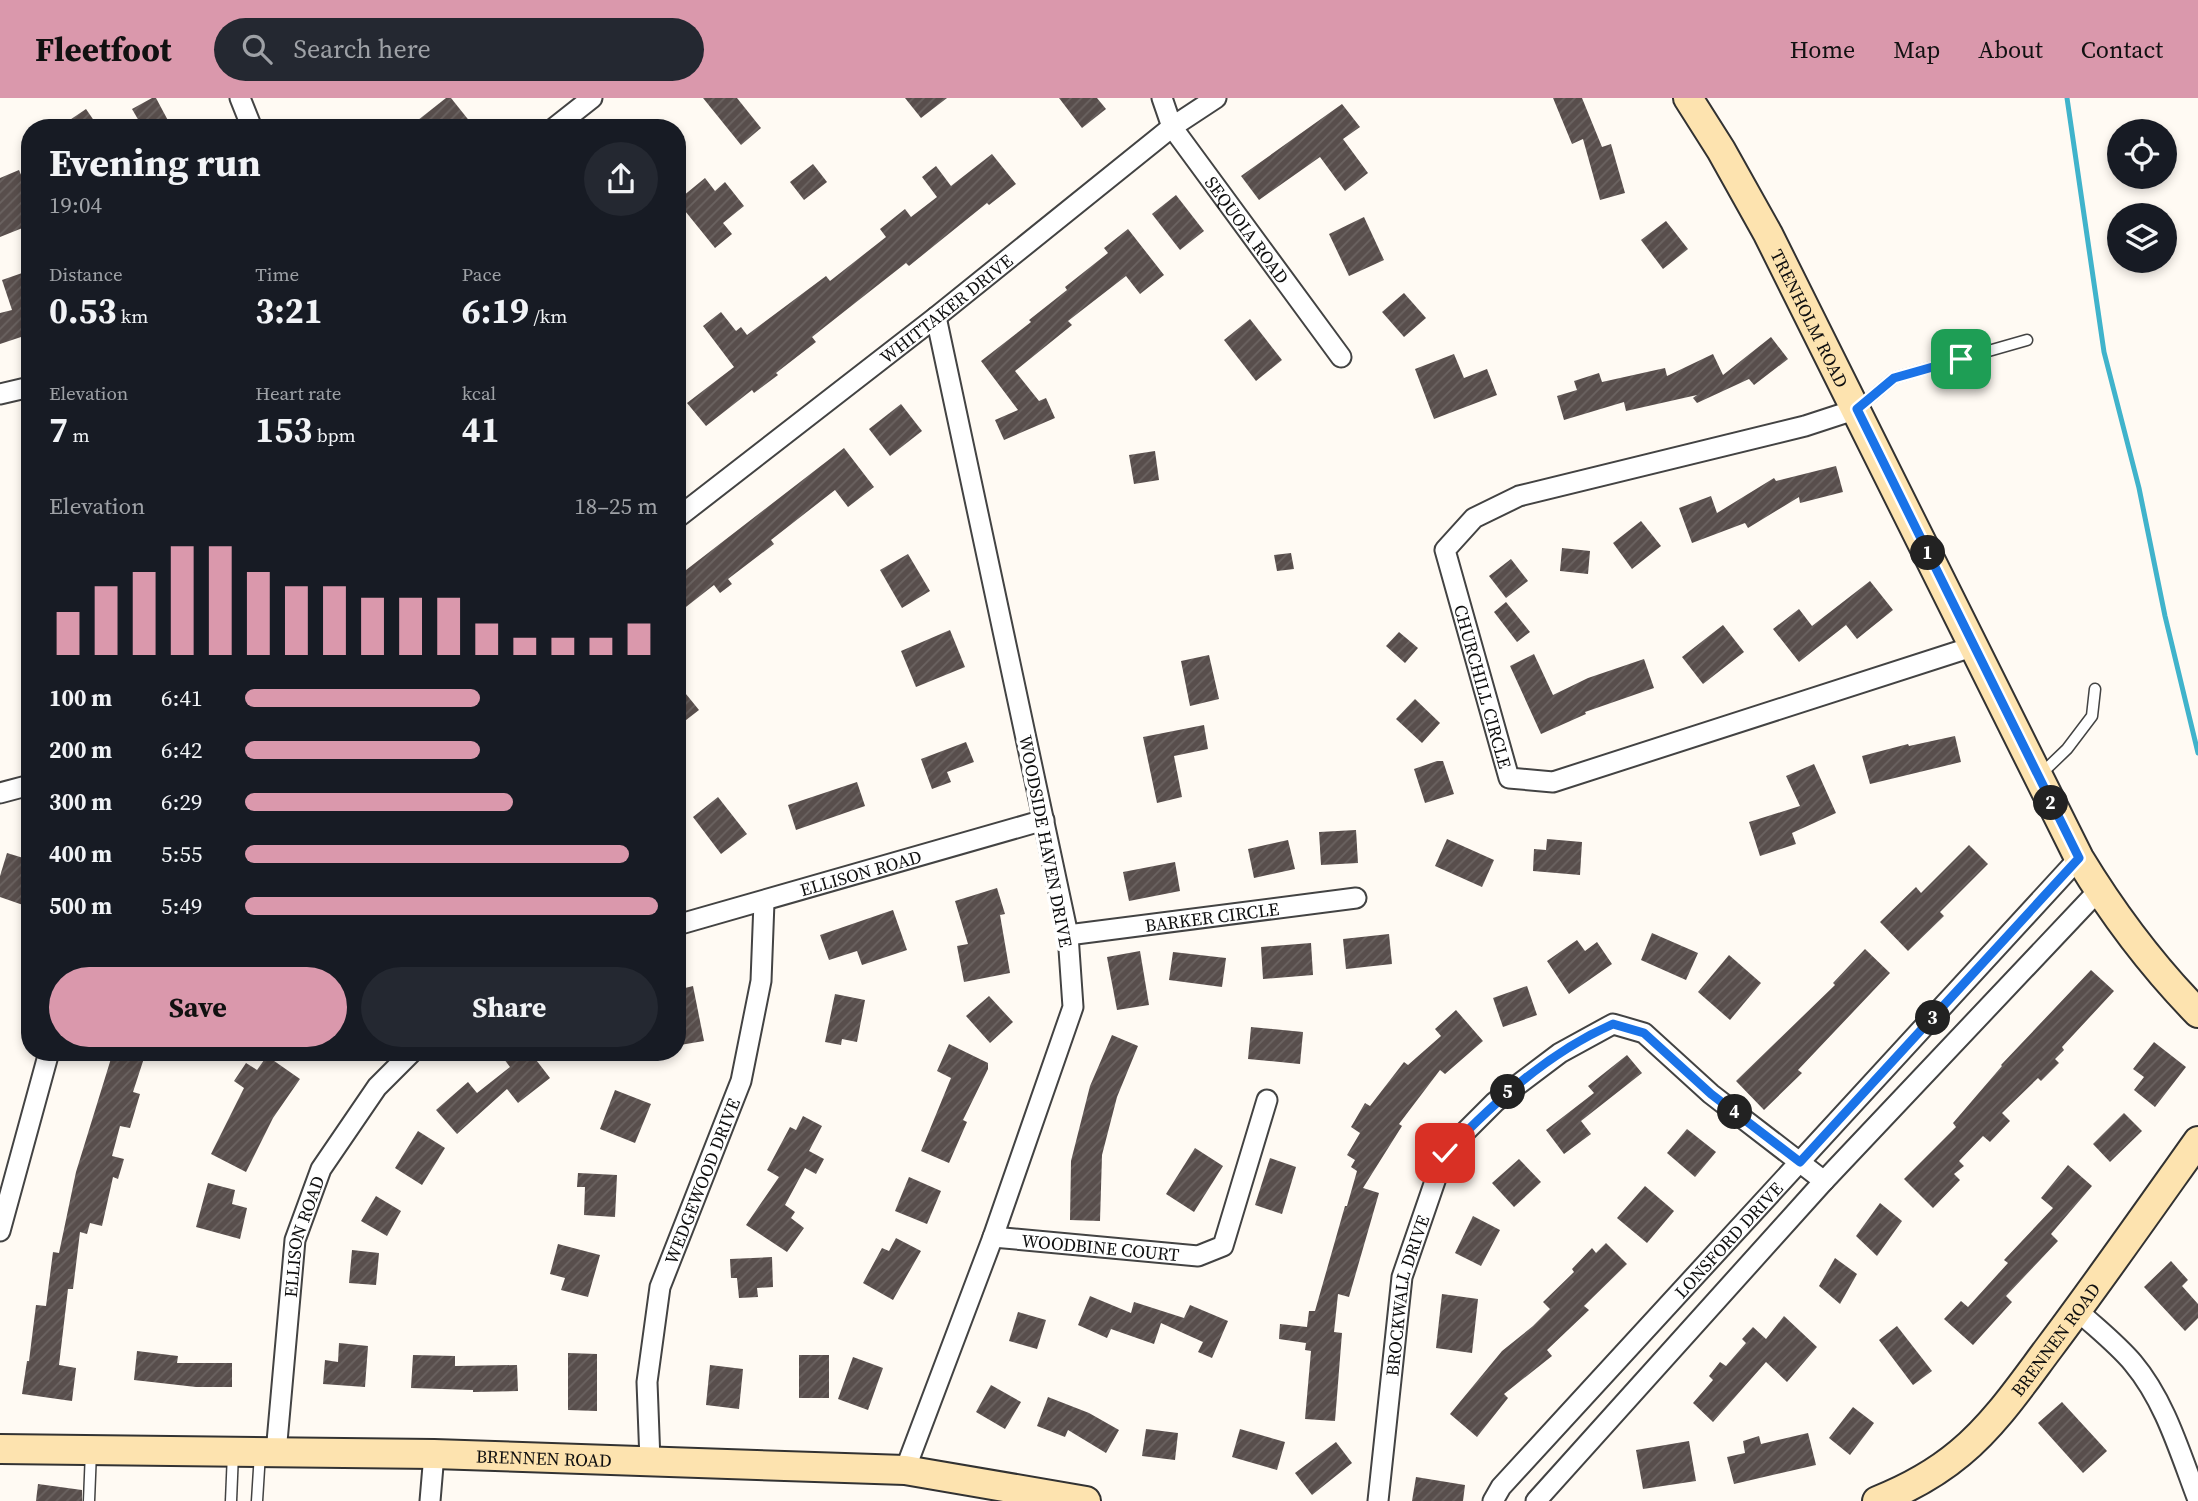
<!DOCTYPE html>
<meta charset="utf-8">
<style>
body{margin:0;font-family:"Source Serif 4",serif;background:#242831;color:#f1f3f6;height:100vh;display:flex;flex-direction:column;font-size:26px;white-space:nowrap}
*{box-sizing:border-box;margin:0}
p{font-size:23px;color:#9ea1a6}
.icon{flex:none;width:38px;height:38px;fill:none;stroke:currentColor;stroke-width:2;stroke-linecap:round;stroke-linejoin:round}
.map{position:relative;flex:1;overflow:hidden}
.side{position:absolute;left:21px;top:21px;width:665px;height:942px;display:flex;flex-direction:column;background:#171b24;border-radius:28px;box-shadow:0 4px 10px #0003}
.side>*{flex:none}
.buttons{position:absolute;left:2107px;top:21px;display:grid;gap:14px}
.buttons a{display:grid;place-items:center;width:70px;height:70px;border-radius:50%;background:#171b24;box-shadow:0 4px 10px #0003;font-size:35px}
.pin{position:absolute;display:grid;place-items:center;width:60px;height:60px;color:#fff;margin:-30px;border-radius:14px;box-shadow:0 4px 10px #0006}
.km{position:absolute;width:35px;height:35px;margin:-18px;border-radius:50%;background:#222;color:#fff;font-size:19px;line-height:35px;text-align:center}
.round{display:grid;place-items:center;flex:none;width:74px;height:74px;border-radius:37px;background:#242831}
.head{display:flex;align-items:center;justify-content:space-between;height:119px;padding:0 28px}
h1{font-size:38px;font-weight:700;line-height:52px}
.metrics{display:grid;grid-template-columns:repeat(3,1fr);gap:10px;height:119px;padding:7px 28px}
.metrics div{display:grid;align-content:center}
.metrics b{font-size:35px;font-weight:700}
.metrics small{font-size:19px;font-weight:400}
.metrics p{font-size:19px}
.chart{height:196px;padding:14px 28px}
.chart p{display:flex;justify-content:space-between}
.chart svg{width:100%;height:126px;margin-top:7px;stroke:#da98ac;stroke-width:6}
.action{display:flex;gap:14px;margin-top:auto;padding:14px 28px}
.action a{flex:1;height:80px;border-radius:42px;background:#da98ac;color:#111;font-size:28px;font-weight:700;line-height:80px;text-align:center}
.action a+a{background:#242831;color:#f1f3f6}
ul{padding:0 28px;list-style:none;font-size:23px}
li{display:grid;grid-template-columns:112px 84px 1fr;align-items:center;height:52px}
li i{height:18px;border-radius:9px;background:#da98ac}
header{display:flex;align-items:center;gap:42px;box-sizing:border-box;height:98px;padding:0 35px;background:#da98ac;color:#111}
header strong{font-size:33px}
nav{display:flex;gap:38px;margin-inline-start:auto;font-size:24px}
.search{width:490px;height:63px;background:#242831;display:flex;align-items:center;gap:18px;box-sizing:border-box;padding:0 24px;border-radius:38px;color:#9ea1a6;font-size:26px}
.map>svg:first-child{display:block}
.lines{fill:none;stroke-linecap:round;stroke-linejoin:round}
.stream{stroke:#40b3cb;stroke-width:5}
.building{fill:url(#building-hatch)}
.lane-casing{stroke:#434343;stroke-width:13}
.street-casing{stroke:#434343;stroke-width:23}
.secondary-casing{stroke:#323232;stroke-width:32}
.lane{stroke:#fff;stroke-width:10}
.street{stroke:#fff;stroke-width:19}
.secondary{stroke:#fde3af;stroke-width:28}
.route-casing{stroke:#fff;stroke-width:14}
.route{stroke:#1a73e8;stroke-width:9}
.labels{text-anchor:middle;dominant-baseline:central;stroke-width:7;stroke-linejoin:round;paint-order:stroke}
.street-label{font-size:18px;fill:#101010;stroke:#fff}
</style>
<header>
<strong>Fleetfoot</strong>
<div class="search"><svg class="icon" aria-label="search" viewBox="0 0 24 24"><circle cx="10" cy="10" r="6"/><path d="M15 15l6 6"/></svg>Search here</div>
<nav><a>Home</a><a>Map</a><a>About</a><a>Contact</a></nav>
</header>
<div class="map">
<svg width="2198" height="1403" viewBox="0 0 2198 1403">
<defs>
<pattern id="building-hatch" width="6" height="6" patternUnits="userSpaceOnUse" patternTransform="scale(1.75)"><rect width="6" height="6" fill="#584e4c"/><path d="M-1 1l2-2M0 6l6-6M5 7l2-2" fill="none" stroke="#6b6361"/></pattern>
</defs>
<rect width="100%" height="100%" fill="#fffaf3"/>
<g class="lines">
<path class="stream" d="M2067,0L2104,254L2139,390L2165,518L2198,655"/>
</g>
<g class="building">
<path d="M152,0H156L172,30H143L132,11Z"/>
<path d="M446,0H451L475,30H408Z"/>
<path d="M703,0H737L761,30L741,47Z"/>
<path d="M905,0H947L921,20Z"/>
<path d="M1059,0H1097L1106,11L1082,30Z"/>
<path d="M1553,0H1582L1602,49L1611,46L1625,95L1600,102L1583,41L1572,46Z"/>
<path d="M1342,6L1360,29L1343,41L1368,75L1345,93L1320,59L1259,102L1241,78Z"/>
<path d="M86,11L99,30H58Z"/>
<path d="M992,56L1016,86L989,107L987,105L909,168L906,165L850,209L812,239L816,244L776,275L778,277L754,295L752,292L706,328L687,305L734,269L703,228L721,214L736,233L741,229L747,237L826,178L830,183L886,139L880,131L905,111L911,119L937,99L922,79L936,68L951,88Z"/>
<path d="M813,66L827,84L804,102L790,84Z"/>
<path d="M19,72L30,98V127L0,139V80Z"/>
<path d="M705,80L715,93L725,84L744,108L723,125L732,136L715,150L677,103Z"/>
<path d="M1176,97L1204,133L1180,152L1152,116Z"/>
<path d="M1364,119L1384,162L1349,178L1329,136Z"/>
<path d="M1666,123L1688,151L1663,171L1641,142Z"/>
<path d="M1128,131L1164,177L1140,196L1126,178L1068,223L1072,227L1015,273L1039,303L1046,300L1055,320L1004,342L995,322L1018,312L981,263L1031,224L1029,222L1067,192L1065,189L1108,155L1104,150Z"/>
<path d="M25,174L30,188V236L0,246V215L12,212L2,182Z"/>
<path d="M1404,195L1426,220L1404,239L1382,214Z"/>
<path d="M1250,221L1282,262L1256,283L1224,242Z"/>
<path d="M1771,239L1788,261L1754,287L1749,281L1697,305L1693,300L1697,297L1626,313L1624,304L1564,322L1557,298L1577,292L1574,283L1599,275L1602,284L1665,270L1667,278L1713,256L1723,277Z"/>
<path d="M1454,256L1464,280L1487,271L1497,297L1434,321L1415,271Z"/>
<path d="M901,306L922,333L890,358L869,331Z"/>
<path d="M844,350L874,389L848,409L835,392L771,442L774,446L728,481L732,486L720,495L714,487L677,516V479Z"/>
<path d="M1155,353L1159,382L1134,386L1129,357Z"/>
<path d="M1836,368L1843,394L1800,405L1799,399L1748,430L1745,425L1692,445L1679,410L1711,398L1717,415L1774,380L1776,383Z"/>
<path d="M1641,423L1661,448L1632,471L1613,445Z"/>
<path d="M1562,450L1590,453L1588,476L1560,473Z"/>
<path d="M1291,455L1294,471L1277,473L1274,457Z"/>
<path d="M908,456L930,493L902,510L880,472Z"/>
<path d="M1511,461L1528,483L1506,500L1489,478Z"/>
<path d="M1870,483L1893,512L1857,541L1846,527L1799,564L1773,531L1799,511L1812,528Z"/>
<path d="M1506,504L1530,534L1517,544L1494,514Z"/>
<path d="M1723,527L1744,554L1703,586L1682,559Z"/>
<path d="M950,532L965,569L916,589L901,553Z"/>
<path d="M1399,534L1418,550L1405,565L1386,548Z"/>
<path d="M1534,556L1553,597L1588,580L1644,561L1654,590L1585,614L1586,616L1541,636L1510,568Z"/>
<path d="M1209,557L1219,601L1190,608L1181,563Z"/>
<path d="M677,585L699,612L677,629Z"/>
<path d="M1415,601L1440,625L1422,645L1396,621Z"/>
<path d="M1204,627L1208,651L1174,658L1182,699L1157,705L1143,639Z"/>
<path d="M1955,638L1961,664L1870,686L1862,658L1908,646L1909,648Z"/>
<path d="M966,644L974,664L947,674L951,684L932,691L921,661Z"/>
<path d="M1437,663H1443L1454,696L1425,705L1414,671Z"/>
<path d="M1814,666L1836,715L1792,735L1796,746L1760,758L1749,724L1800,708L1786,678Z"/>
<path d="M857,684L865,708L796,732L788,707Z"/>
<path d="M718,699L747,736L721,756L693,719Z"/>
<path d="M1356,732L1358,765L1321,767L1319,734Z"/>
<path d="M1447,741L1494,762L1482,789L1435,768Z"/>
<path d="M1547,741L1582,744L1580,777L1533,773L1534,751L1546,752Z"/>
<path d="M1288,742L1295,771L1254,780L1248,751Z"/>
<path d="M1969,747L1988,766L1940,814L1944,818L1908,853L1880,824L1916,789L1921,795Z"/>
<path d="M7,755L30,762V786L23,807L0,799V778Z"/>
<path d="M1175,764L1180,793L1129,803L1123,774Z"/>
<path d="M997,790L1005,816L1000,817L1010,875L964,884L957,848L968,846L955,803Z"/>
<path d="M893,812L907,852L862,867L857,853L829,862L820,837Z"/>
<path d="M1652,835L1698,855L1686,882L1641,862Z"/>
<path d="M1389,836L1392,866L1346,871L1343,841Z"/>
<path d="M1577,842L1585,853L1597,844L1612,866L1569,896L1547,863Z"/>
<path d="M1311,845L1313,877L1263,881L1261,849Z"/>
<path d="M1865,851L1890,875L1798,972L1802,975L1764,1012L1736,983L1835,887L1833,885Z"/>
<path d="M1140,853L1149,907L1117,912L1107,859Z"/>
<path d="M1173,854L1226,860L1222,889L1169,882Z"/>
<path d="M1729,857L1761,885L1730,922L1698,894Z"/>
<path d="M2091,872L2114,893L2062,949L2064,952L2055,961L2059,965L2041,983L2038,980L2002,1015L2010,1023L1990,1044L1983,1038L1959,1063L1964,1068L1954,1076L1960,1082L1933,1110L1904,1081L1956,1029L1953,1025L2002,968L2001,967Z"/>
<path d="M693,888L704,943L680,947L677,935V892Z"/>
<path d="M1527,888L1537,917L1503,929L1493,900Z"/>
<path d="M835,896L865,902L857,944L842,941L841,947L825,944Z"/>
<path d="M989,898L1013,924L990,945L966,918Z"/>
<path d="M1456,912L1483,943L1445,976L1440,972L1399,1026L1402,1028L1363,1090L1379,1095L1349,1199L1338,1196L1334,1234L1342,1235L1335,1323L1305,1321L1311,1253L1305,1252L1306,1245L1279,1241L1280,1226L1307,1229L1309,1213H1315L1345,1108H1347L1357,1073L1351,1069L1355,1062L1347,1057L1360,1035L1351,1029L1365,1005L1370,1008L1404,964L1408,967L1441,938L1435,931Z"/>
<path d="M1251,929L1303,934L1300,966L1248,961Z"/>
<path d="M1112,937L1138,948L1117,999L1102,1057L1100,1123L1070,1122L1071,1063L1090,988Z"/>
<path d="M2154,944L2186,969L2155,1009L2134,992L2144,979L2133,971Z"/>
<path d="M949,946L988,965V971L963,1022L967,1024L949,1065L921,1053L951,980L937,973Z"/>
<path d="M113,954H146L133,994L140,996L130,1030L120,1028L112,1058L124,1061L118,1081L113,1079L102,1128L90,1125L87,1136L80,1134L73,1191H68L59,1267L76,1270L72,1303L22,1296L27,1263H29L36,1207L46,1208L53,1154L59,1155L76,1074Z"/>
<path d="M513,954H530L550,980L518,1005L507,991L457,1036L436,1012L468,984L477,995L510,969L504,961Z"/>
<path d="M1627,957L1642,975L1581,1023L1591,1036L1564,1056L1546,1032L1594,995L1588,988Z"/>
<path d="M267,958L300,981L273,1020L246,1074L211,1056L244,990L234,983L246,965L257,972Z"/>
<path d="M615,992L651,1006L635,1045L600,1031Z"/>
<path d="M2124,1015L2142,1033L2110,1064L2093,1046Z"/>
<path d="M803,1018L822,1028L809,1053L824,1061L816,1076L805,1070L785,1107L795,1114L791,1120L804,1130L787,1154L746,1127L779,1079L767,1072L790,1029L796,1032Z"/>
<path d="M1687,1031L1716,1054L1695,1079L1667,1055Z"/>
<path d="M418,1033L445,1050L422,1087L395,1070Z"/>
<path d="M1195,1050L1223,1068L1194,1114L1166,1096Z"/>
<path d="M1270,1060L1296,1069L1282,1116L1255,1107Z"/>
<path d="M1519,1061L1541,1084L1514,1109L1492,1085Z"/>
<path d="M2068,1067L2092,1088L2051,1136L2058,1143L2006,1198L2012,1204L1973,1247L1944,1221L1961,1203L1968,1209L2008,1165L2004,1162L2053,1110L2041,1100Z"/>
<path d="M578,1075L617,1077L615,1119L584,1117L585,1089H577Z"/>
<path d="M909,1079L941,1093L927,1126L895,1113Z"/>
<path d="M208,1085L235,1092L232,1106L247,1110L240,1141L196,1129Z"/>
<path d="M1645,1088L1674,1113L1647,1145L1617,1120Z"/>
<path d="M376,1098L401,1113L387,1138L361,1123Z"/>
<path d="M1880,1105L1902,1123L1877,1158L1856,1138Z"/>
<path d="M1473,1118L1500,1132L1481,1168L1455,1155Z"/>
<path d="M896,1140L921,1153L893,1202L863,1185L882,1150L889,1153Z"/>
<path d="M1606,1145L1627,1166L1584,1208L1589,1212L1547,1252L1552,1258L1504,1296L1508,1300L1477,1339L1450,1316L1502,1253L1533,1228L1550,1211L1543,1204L1574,1174L1572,1171L1592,1150L1596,1155Z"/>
<path d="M558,1146L600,1157L588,1199L561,1192L565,1180L550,1176Z"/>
<path d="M352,1152L379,1155L376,1187L349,1185Z"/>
<path d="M772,1159L773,1189L757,1190L758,1199L739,1200L737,1180H731L730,1161Z"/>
<path d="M1835,1160L1857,1176L1840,1206L1819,1188Z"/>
<path d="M2171,1163L2188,1182L2182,1188L2198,1206V1220L2185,1233L2144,1189Z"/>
<path d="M1442,1196L1478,1201L1472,1255L1436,1250Z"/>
<path d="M1090,1198L1131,1215L1134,1204L1184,1220L1190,1207L1228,1223L1212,1260L1198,1254L1203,1244L1161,1225L1154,1246L1111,1231L1107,1240L1078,1227Z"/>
<path d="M1018,1214L1046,1222L1037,1251L1009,1243Z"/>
<path d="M1784,1218L1817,1249L1787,1284L1766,1264L1713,1324L1693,1305L1713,1282L1709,1278L1720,1264L1726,1268L1746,1245L1742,1241L1753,1229L1766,1241Z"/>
<path d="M1897,1228L1932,1273L1913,1287L1879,1242Z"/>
<path d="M339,1245L368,1248L365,1289L323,1286L325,1262L338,1264Z"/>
<path d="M137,1253L178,1258L177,1265H232V1289H196L134,1282Z"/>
<path d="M568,1255L597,1256V1313L568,1312Z"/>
<path d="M413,1257L455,1258V1268L517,1267L518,1293L473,1294V1292L411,1290Z"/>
<rect x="799" y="1257" width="30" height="43"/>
<path d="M853,1259L883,1270L868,1312L838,1301Z"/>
<path d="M710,1267L743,1271L739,1311L706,1307Z"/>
<path d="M991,1287L1021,1304L1005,1331L976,1314Z"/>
<path d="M1048,1299L1089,1315L1119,1332L1106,1355L1068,1332L1065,1339L1037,1328Z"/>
<path d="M2062,1304L2107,1353L2083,1375L2038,1325Z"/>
<path d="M1853,1309L1874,1325L1850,1357L1829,1340Z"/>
<path d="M1146,1331L1178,1335L1175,1362L1142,1358Z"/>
<path d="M1240,1331L1285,1344L1277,1372L1232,1359Z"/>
<path d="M1808,1335L1816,1367L1734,1386L1727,1359L1745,1355L1743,1343L1759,1338L1761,1346Z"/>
<path d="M1689,1343L1696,1383L1643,1391L1636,1352Z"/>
<path d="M1336,1344L1352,1365L1312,1397L1295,1375Z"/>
<path d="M1416,1379L1465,1387L1463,1403H1412Z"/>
<path d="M38,1386L82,1392V1403H36Z"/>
</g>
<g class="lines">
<g class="lane-casing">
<g id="lane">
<path d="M1857,311L1894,280L2027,242"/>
<path d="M2041,676L2067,651L2092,618L2095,591"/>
<path d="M89,1403L91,1353"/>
<path d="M231,1403L233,1355"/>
<path d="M257,1403L260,1355"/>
</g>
</g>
<g class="street-casing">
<g id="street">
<path d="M240,0L252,30"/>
<path id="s1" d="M1162,0L1172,29L1341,259"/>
<path d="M554,30L592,0"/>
<path d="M0,296L30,289"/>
<path id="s2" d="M1857,311L1805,328L1519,398L1474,420L1445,452L1509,680L1553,684L1975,548"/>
<path id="s3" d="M677,420L936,219L1172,29L1216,0"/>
<path d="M0,695L30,687"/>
<path id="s4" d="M677,827L1044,722"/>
<path id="s5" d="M1068,837L1356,800"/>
<path d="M0,1133L49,954"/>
<path id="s6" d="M993,1139L1198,1158L1223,1148L1267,1002"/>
<path d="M2077,1212C2095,1229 2116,1245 2133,1265C2165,1303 2180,1355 2198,1402"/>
<path id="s7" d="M276,1355L295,1142L321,1071L377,989L412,954"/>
<path id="s8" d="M650,1363L647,1284L660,1189L741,983L761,883L764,804"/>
<path d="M905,1372L993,1139L1073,909L1068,837L936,219"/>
<path d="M430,1403L434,1356"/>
<path id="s9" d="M1378,1403L1402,1179L1445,1054L1495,1004L1560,955L1613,926L1644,935L1711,996L1824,1083"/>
<path id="s10" d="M1493,1403L1501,1389L2079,760"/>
<path d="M1536,1403L1824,1083L2099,792"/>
</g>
</g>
<g class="secondary-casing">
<g id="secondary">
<path id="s11" d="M1688,0L1721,52L1768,136L2079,760C2113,816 2152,868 2198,915"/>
<path id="s12" d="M0,1351L434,1356L905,1372L1086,1403"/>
<path id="s13" d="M1877,1403C1907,1391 1935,1376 1960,1355C1995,1326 2022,1286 2049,1250C2100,1182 2149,1112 2198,1043"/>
</g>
</g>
<use href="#lane" class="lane"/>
<use href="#street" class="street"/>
<use href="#secondary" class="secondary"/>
</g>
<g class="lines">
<g class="route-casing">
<path id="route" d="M1445,1055C1495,1004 1547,955 1613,926L1644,935L1711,996L1800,1064L2079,760L1857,311L1894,280L1961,261"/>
</g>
<use href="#route" class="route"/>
</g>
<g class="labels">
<g class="street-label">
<text stroke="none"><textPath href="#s1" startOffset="158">SEQUOIA ROAD</textPath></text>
<text stroke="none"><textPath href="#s3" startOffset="341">WHITTAKER DRIVE</textPath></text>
<text stroke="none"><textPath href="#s11" startOffset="252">TRENHOLM ROAD</textPath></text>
<text stroke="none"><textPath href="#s2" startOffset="584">CHURCHILL CIRCLE</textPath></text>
<text transform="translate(1046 743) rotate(79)">WOODSIDE HAVEN DRIVE</text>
<text stroke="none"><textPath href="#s4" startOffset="191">ELLISON ROAD</textPath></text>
<text stroke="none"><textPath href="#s5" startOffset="145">BARKER CIRCLE</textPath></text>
<text stroke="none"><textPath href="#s8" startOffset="289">WEDGEWOOD DRIVE</textPath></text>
<text stroke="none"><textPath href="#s7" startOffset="219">ELLISON ROAD</textPath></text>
<text stroke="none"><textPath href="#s10" startOffset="352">LONSFORD DRIVE</textPath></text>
<text stroke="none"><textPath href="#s6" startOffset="108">WOODBINE COURT</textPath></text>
<text stroke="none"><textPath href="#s9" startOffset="208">BROCKWALL DRIVE</textPath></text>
<text stroke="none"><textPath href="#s13" startOffset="245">BRENNEN ROAD</textPath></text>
<text stroke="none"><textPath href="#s12" startOffset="544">BRENNEN ROAD</textPath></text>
</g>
</g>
</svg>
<div class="buttons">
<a><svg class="icon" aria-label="locate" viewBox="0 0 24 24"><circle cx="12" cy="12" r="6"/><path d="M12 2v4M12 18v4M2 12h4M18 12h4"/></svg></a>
<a><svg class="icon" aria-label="layers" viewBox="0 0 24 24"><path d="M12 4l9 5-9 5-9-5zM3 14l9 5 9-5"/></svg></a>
</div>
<div class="pin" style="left:1961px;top:261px;background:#1e9e55"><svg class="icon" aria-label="arrive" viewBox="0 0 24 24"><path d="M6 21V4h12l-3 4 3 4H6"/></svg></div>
<div class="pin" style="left:1445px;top:1055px;background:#d93025"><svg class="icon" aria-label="check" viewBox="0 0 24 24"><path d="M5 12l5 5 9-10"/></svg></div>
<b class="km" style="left:1928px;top:455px">1</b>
<b class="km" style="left:2051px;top:705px">2</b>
<b class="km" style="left:1933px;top:920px">3</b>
<b class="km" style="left:1735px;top:1014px">4</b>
<b class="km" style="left:1508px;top:994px">5</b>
<section class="side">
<div class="head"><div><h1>Evening run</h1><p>19:04</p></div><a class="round"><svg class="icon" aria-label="share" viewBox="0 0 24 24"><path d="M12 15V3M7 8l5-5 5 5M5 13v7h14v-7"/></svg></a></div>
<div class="metrics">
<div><p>Distance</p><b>0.53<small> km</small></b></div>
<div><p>Time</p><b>3:21</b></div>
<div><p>Pace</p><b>6:19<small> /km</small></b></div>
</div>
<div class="metrics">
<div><p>Elevation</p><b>7<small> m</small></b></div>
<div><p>Heart rate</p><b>153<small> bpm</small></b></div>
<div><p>kcal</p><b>41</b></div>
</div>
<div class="chart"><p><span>Elevation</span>18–25 m</p>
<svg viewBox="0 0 160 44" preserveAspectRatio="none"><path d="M5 44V29M15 44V20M25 44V15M35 44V6M45 44V6M55 44V15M65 44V20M75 44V20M85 44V24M95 44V24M105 44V24M115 44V33M125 44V38M135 44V38M145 44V38M155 44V33"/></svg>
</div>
<ul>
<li><b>100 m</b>6:41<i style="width:57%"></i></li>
<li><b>200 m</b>6:42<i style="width:57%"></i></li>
<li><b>300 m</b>6:29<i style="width:65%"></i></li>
<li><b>400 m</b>5:55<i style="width:93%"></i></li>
<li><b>500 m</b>5:49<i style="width:100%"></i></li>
</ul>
<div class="action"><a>Save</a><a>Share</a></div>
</section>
</div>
